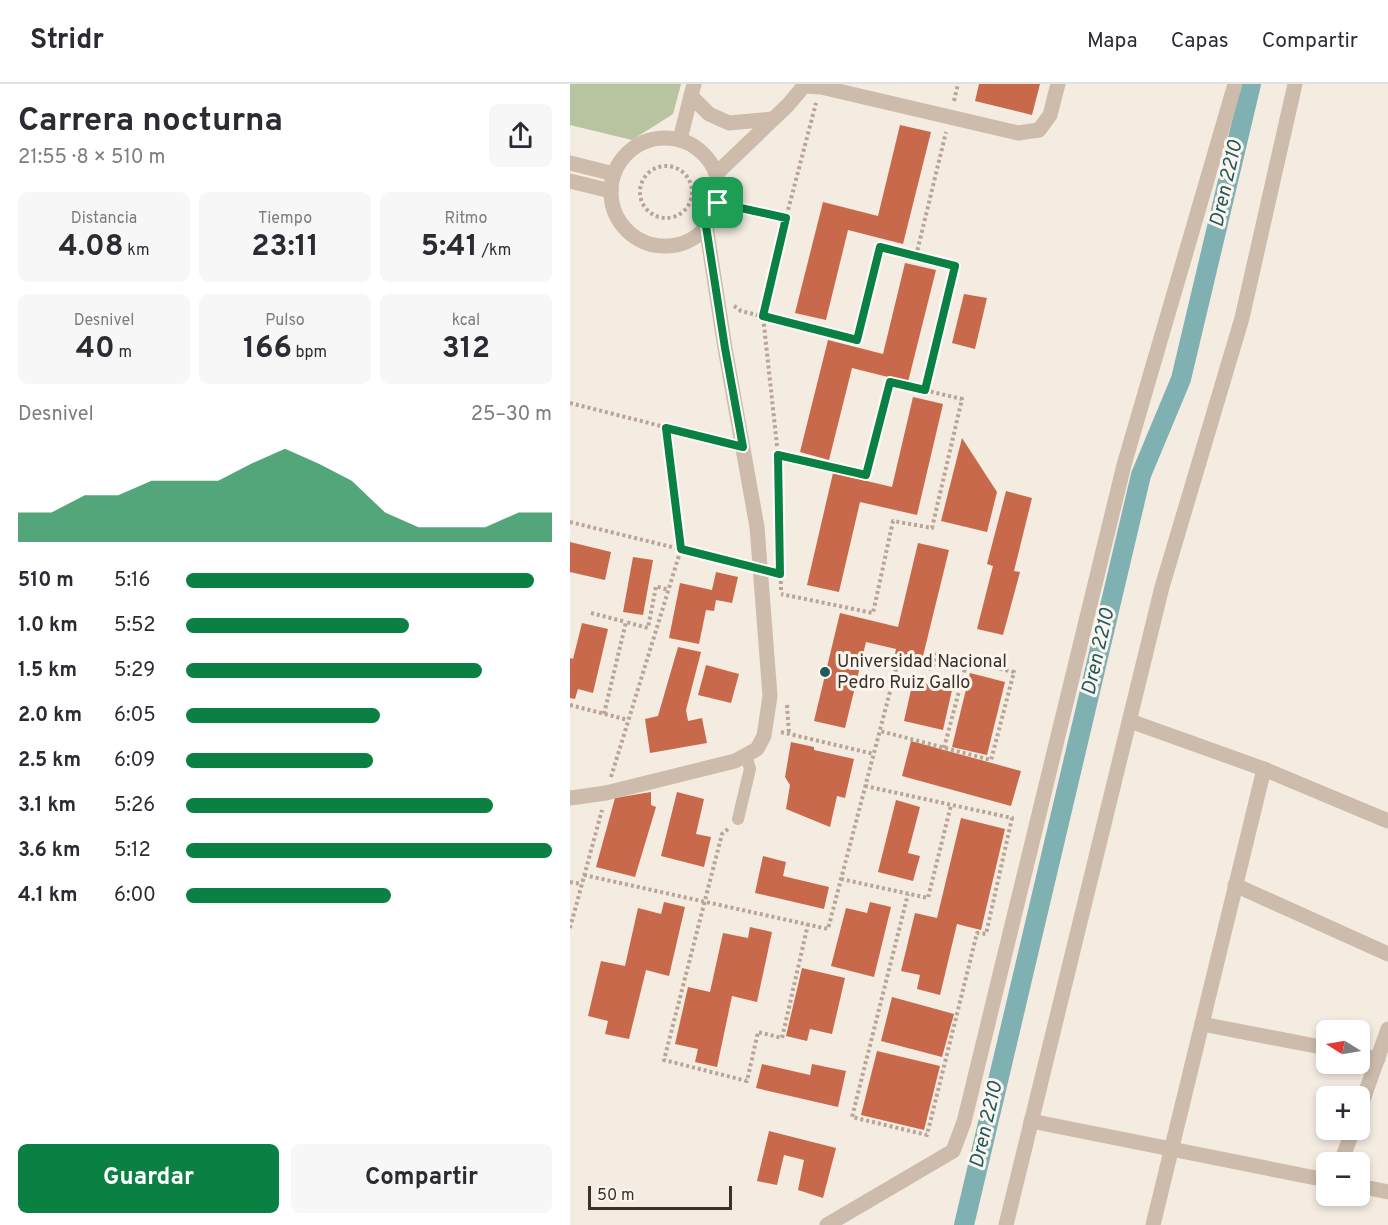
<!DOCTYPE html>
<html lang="es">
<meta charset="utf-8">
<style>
body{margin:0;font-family:Overpass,sans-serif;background:#f7f7f7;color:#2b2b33;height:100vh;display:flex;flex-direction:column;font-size:22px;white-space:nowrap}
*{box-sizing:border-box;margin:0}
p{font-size:20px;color:#7c7c81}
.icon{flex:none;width:33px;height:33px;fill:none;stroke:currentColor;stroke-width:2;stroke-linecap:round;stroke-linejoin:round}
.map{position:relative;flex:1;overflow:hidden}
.sheet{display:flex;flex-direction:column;background:#fff;width:570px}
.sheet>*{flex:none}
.needle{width:39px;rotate:281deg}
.controls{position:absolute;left:746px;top:936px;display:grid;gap:12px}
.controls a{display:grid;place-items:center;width:54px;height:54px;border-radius:9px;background:#fff;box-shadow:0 3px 9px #0003;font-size:30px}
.scale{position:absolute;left:18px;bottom:15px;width:144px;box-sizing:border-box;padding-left:6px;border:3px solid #3b302b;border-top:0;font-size:16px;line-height:21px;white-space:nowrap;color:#3b302b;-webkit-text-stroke:4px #fbf5ee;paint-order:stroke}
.pin{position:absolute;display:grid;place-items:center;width:51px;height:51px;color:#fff;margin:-26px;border-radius:12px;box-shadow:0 3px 9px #0006}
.round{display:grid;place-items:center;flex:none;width:63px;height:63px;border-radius:9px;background:#f7f7f7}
.summary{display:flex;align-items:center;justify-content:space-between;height:102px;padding:0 18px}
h1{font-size:33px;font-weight:700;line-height:45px}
.figures{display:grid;grid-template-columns:repeat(3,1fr);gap:9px;height:102px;padding:6px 18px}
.figures div{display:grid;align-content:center;border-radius:9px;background:#f7f7f7;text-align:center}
.figures b{font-size:30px;font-weight:700}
.figures small{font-size:16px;font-weight:400}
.figures p{font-size:16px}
.chart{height:168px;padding:12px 18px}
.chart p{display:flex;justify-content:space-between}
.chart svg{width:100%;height:108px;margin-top:6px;fill:#0b8043;opacity:.7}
.cta{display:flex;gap:12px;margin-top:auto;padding:12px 18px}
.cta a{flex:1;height:69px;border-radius:9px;background:#0b8043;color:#fff;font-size:24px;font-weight:700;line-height:69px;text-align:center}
.cta a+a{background:#f7f7f7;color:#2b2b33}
ul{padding:0 18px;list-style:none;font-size:20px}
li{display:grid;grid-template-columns:96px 72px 1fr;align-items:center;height:45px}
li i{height:15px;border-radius:8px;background:#0b8043}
header{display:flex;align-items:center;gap:36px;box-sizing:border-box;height:84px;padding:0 30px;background:#fff;border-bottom:2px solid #e1e1e2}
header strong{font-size:28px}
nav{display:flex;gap:33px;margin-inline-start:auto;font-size:21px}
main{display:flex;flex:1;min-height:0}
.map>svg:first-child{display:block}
.green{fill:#b8c4a0}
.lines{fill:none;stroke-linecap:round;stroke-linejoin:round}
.canal{stroke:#7fb0b2;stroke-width:20}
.building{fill:#c8694b}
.path{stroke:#b9a596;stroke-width:4;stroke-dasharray:3 3;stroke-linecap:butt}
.lane{stroke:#cdbbac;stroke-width:12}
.street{stroke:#cdbbac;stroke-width:15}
.route-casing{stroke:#fff;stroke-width:12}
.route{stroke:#0b8043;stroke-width:8}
.poi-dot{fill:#1f5a5e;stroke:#fbf5ee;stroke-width:2}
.labels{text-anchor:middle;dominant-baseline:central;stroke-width:6;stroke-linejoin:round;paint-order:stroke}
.poi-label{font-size:18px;fill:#3b302b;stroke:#fbf5ee;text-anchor:start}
.water-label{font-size:20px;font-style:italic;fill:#1f5a5e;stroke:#fbf5ee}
</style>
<header>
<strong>Stridr</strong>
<nav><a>Mapa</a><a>Capas</a><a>Compartir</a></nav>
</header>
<main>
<section class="sheet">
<div class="summary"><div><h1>Carrera nocturna</h1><p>21:55 · 8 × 510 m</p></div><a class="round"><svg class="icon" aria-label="share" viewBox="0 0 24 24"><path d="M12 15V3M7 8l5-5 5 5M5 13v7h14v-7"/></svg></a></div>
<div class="figures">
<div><p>Distancia</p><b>4.08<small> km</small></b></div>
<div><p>Tiempo</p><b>23:11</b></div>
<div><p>Ritmo</p><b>5:41<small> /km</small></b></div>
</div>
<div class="figures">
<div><p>Desnivel</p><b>40<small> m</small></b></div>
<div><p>Pulso</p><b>166<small> bpm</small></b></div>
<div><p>kcal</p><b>312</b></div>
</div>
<div class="chart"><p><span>Desnivel</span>25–30 m</p>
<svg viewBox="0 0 160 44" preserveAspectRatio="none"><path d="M0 44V32L10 32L20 25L30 25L40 19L50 19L60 19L70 12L80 6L90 12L100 19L110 32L120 38L130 38L140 38L150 32L160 32V44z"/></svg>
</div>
<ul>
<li><b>510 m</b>5:16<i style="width:95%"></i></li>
<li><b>1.0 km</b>5:52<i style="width:61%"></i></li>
<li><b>1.5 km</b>5:29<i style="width:81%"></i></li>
<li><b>2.0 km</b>6:05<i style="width:53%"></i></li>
<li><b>2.5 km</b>6:09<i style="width:51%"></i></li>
<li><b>3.1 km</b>5:26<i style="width:84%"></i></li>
<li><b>3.6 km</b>5:12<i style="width:100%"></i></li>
<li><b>4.1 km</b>6:00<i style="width:56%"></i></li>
</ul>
<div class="cta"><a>Guardar</a><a>Compartir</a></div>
</section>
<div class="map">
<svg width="818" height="1141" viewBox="0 0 818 1141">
<rect width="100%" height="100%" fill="#f4ebe1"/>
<path class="green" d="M0,0H111L103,30L62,56L0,41Z"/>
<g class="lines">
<path class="canal" d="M394,1141L571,391L611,295L681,0"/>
</g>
<g class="building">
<path d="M409,0H470L462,31L405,17Z"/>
<path d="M330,41L361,48L333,160L278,146L256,236L225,229L253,118L308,132Z"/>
<path d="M335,179L366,186L338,298L282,284L259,376L230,368L258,256L313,270Z"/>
<path d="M394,210L417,214L405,265L382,259Z"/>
<path d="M343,313L373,320L347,431L290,418L269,508L237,501L263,389L322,403Z"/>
<path d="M392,354L427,408L417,448L371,437Z"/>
<path d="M436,407L462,414L444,487L450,488L433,551L407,545L423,482L417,480Z"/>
<path d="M0,458L41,468L35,496L0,488Z"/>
<path d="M348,459L379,466L352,576L325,570L326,565L296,558L275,644L244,637L270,529L328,543Z"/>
<path d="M63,473L83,476L73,531L53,528Z"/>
<path d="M146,488L168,493L162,519L146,516L144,527L136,526L129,560L99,554L110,499L142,506Z"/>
<path d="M12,539L38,545L23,609L8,605L5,615L0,614V574L3,575Z"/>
<path d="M108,563L131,568L116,626L118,637L132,634L137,659L80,669L75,635L88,632Z"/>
<path d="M136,581L169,590L161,619L128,611Z"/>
<path d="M400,589L435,598L417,671L382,663Z"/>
<path d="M343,597L382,606L373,646L334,637Z"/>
<path d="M341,657L451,687L441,722L332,692Z"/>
<path d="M221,658L244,663V666L284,675L275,714L267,712L260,743L216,725L220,701L215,693Z"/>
<path d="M81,708V721L86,723L65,793L26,783L45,714Z"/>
<path d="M107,708L134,715L126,750L141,753L134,783L91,772Z"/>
<path d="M326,716L350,723L338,769L350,772L343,797L308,788Z"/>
<path d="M391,734L435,745L411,846L387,840L370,911L347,905L350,891L331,887L345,829L367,834Z"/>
<path d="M193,772L216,778L213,792L259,803L254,825L185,809Z"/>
<path d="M94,818L115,823L99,892L76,886L59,955L35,950L38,937L18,932L31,877L55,882L68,824L91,830Z"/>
<path d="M300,818L321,823L304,893L261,882L276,824L297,829Z"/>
<path d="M180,843L202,848L187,918L162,912L147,983L125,978L128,965L105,960L118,903L140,908L153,849L178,854Z"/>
<path d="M232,884L275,894L262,950L240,945L237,957L216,952Z"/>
<path d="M322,913L384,930L372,973L311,957Z"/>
<path d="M307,967L370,982L354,1046L291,1031Z"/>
<path d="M192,980L240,991L242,980L276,987L268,1023L186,1004Z"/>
<path d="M199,1047L266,1064L253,1114L228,1106L234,1076L214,1071L207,1101L187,1097Z"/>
</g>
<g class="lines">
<g class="path">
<path d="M384,17L388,0"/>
<circle cx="96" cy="108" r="26"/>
<path d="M122,113L216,134"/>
<path d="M346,172L376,48"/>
<path d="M164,222L171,227L287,256L310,163L385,182L355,306"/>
<path d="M0,319L158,359"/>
<path d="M208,371L296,391L320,298L392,315L362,444L323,437L303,529L211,510"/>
<path d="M0,438L175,481"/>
<path d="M211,506L208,371L193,232L216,134L246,19"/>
<path d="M21,529L56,538"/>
<path d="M0,621L58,636"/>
<path d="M217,621L219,650"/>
<path d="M34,630L56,538L78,544L86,502L98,506"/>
<path d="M211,648L304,670"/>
<path d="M374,664L397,577"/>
<path d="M41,693L111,465L96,343"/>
<path d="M295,702L442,734L416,850L407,849L357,1051L282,1033L338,810"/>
<path d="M158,745L152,750L94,976L177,997L188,948L212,954L238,840"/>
<path d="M14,791L258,845L328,577L362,585L367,570L444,588L421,676L310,647"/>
<path d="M271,795L358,814L381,721"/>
<path d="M0,798L12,800"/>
<path d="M0,844L32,726"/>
</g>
<path class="lane" d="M168,735L180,685L176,671"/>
<g class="street">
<path d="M121,12L139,30L159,39L203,35"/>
<circle cx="95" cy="108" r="54"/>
<path d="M110,55L124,0"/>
<path d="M0,79L44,90"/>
<path d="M146,90L218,21L234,2L251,3L448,49L469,46L480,31L488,0"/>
<path d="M0,97L41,107"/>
<path d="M560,637L694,685L818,737"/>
<path d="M0,714L36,709L165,677L187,665L194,652L200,612L187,443L155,264L136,142"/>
<path d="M665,801L818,870"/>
<path d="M632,940L756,964"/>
<path d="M789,971L808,975"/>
<path d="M789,1027L818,945"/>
<path d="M461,1037L756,1096"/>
<path d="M771,1078L783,1046"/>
<path d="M789,1102L818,1108"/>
<path d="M257,1141L383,1067L394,1038L554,381L665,0"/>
<path d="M436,1141L592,503L672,234L725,0"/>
<path d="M583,1141L694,685"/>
</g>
</g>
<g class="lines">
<g class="route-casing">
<path id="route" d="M148,119L216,134L193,232L287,256L310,163L385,182L355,306L320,298L296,391L208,371L210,490L111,465L96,344L173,363L155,264L136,142L140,139Z"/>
</g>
<use href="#route" class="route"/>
</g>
<circle class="poi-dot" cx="255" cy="588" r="6"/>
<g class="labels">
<g class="poi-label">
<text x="267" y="578">Universidad Nacional<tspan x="267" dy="21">Pedro Ruiz Gallo</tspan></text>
</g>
<g class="water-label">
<text transform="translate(657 100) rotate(-77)">Dren 2210</text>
<text transform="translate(529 568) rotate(-77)">Dren 2210</text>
<text transform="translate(417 1041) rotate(-77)">Dren 2210</text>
</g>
</g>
</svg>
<div class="controls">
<a><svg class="needle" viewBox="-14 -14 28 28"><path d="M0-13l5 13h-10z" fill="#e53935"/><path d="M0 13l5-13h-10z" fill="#7c7c81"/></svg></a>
<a>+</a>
<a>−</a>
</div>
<div class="scale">50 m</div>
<div class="pin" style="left:148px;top:119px;background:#1e9e55"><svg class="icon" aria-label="arrive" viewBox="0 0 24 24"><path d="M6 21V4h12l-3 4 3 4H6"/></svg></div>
</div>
</main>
